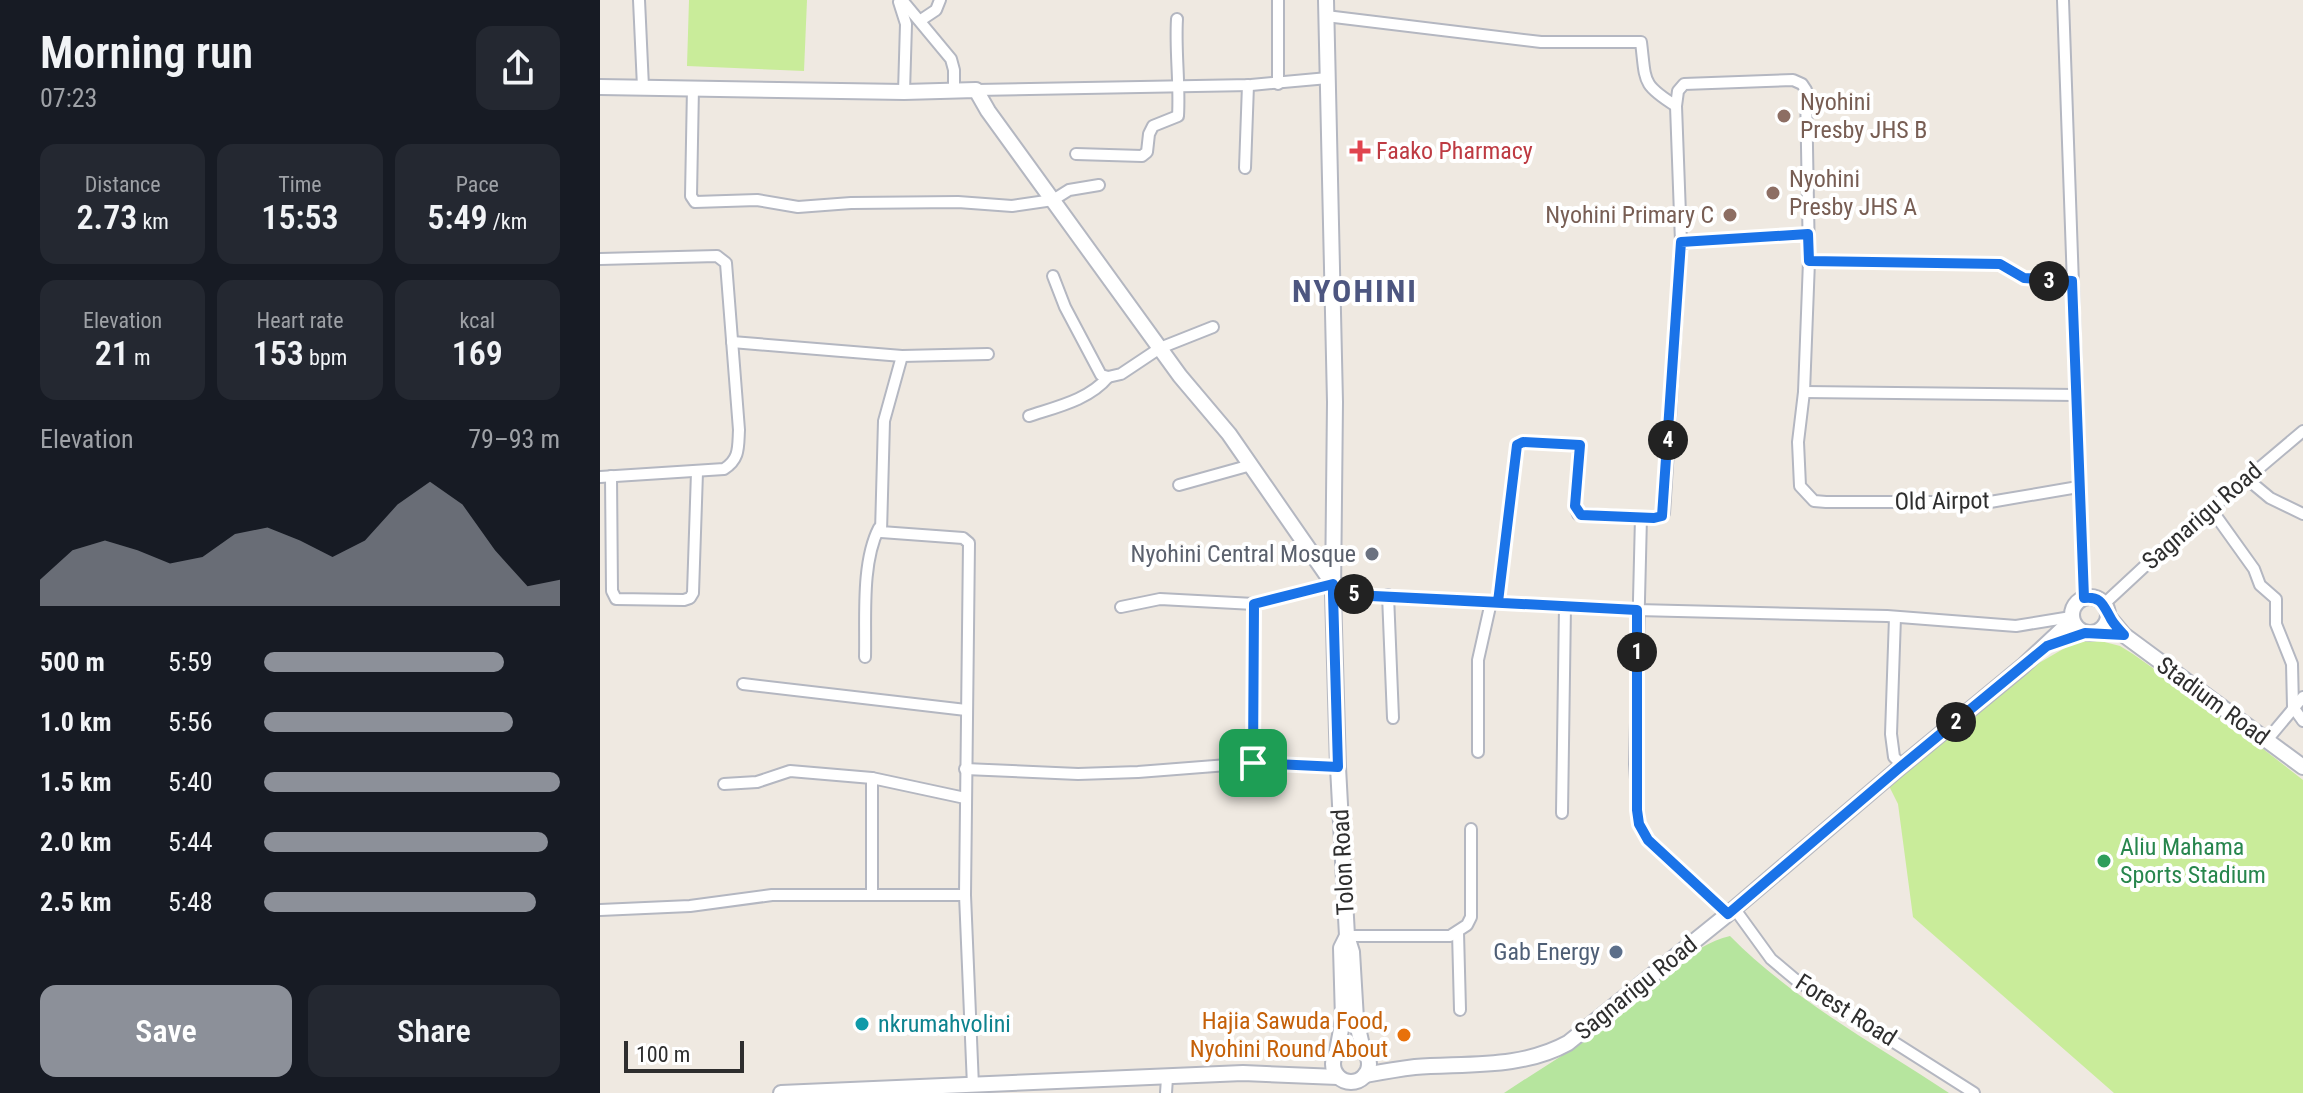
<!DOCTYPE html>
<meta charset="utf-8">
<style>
body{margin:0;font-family:"Roboto Condensed",sans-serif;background:#242831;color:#f1f3f6;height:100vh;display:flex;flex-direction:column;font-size:30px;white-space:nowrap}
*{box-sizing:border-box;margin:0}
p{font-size:26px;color:#9ea1a6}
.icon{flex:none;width:44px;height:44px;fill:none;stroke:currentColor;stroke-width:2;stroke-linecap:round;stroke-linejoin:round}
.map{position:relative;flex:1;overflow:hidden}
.sheet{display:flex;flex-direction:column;background:#171b24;width:600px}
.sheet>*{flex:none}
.scale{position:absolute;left:24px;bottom:20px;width:120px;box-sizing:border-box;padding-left:8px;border:4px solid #2e2e2e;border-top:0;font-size:22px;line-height:28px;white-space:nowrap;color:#2e2e2e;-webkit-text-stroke:6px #fff;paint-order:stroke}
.pin{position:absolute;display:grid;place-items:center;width:68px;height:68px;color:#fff;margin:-34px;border-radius:16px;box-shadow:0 4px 12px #0006}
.km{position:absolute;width:40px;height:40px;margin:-20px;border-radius:50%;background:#222;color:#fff;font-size:22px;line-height:40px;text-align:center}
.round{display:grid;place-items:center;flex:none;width:84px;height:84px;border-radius:16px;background:#242831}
.headline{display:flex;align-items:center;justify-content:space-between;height:136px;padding:0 40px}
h1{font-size:44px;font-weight:600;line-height:60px}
.metrics{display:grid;grid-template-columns:repeat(3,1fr);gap:12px;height:136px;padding:8px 40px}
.metrics div{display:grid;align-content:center;border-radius:16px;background:#242831;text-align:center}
.metrics b{font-size:34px;font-weight:600}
.metrics small{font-size:22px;font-weight:400}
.metrics p{font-size:22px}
.chart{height:224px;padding:16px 40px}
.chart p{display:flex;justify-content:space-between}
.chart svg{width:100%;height:144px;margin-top:8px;fill:#8c9099;opacity:.7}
.button{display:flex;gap:16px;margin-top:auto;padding:16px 40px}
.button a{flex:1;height:92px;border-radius:16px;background:#8c9099;color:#fff;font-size:32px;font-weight:600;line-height:92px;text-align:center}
.button a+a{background:#242831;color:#f1f3f6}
ul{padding:0 40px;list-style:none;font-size:26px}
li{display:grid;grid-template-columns:128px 96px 1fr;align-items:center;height:60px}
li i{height:20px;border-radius:10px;background:#8c9099}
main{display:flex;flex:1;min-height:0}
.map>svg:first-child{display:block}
.green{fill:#b6e59e}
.pitch{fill:#c9ec9a}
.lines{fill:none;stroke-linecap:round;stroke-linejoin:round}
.street-casing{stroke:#b4b7c1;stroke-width:14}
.secondary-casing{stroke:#b4b7c1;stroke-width:18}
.street{stroke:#fff;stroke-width:10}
.secondary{stroke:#fff;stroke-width:14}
.route-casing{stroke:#fff;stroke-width:16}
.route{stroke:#1a73e8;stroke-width:10}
.education-dot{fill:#8d6e63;stroke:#fff;stroke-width:3}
.health-dot{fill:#e0444e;stroke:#fff;stroke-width:3}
.worship-dot{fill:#6b7280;stroke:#fff;stroke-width:3}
.leisure-dot{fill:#2e9e5b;stroke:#fff;stroke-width:3}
.service-dot{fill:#5c6f8a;stroke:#fff;stroke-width:3}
.culture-dot{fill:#0f9aa8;stroke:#fff;stroke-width:3}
.food-dot{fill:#e8710a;stroke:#fff;stroke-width:3}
.labels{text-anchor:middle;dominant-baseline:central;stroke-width:8;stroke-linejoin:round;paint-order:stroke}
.education-label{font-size:24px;fill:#785e54;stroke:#fff;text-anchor:start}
.health-label{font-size:24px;fill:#be3a42;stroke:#fff;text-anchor:start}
.street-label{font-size:24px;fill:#2e2e2e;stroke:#fff}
.worship-label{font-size:24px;fill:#5b616d;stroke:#fff;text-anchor:end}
.leisure-label{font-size:24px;fill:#27864d;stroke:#fff;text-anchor:start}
.service-label{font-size:24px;fill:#4e5e75;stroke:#fff;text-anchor:end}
.food-label{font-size:24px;fill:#c56008;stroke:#fff;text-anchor:end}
.culture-label{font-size:24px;fill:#0d838f;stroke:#fff;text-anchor:start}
.district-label{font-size:32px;font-weight:bold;letter-spacing:2px;fill:#4d5680;stroke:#fff}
</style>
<main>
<section class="sheet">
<div class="headline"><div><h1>Morning run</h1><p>07:23</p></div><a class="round"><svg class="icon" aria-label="share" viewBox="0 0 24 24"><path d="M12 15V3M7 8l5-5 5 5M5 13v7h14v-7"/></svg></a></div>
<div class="metrics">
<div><p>Distance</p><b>2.73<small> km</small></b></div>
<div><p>Time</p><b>15:53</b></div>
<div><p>Pace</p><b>5:49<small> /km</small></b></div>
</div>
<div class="metrics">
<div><p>Elevation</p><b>21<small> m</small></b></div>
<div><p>Heart rate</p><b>153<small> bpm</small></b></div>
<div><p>kcal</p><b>169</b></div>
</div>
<div class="chart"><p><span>Elevation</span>79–93 m</p>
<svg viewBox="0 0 160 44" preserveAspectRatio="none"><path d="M0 44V36L10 27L20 24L30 27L40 31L50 29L60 22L70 20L80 24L90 29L100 24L110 13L120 6L130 13L140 27L150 38L160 36V44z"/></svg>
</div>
<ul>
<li><b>500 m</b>5:59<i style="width:81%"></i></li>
<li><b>1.0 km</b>5:56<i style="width:84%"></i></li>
<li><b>1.5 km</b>5:40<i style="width:100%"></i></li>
<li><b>2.0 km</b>5:44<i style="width:96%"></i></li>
<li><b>2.5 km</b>5:48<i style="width:92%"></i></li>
</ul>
<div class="button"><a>Save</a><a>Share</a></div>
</section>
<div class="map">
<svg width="1703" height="1093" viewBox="0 0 1703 1093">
<rect width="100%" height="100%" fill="#efe9e1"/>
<path class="green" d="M1130,936C1193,1000 1275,1044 1349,1093H904C940,1069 977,1047 1012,1022C1045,997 1089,944 1130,936Z"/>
<g class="pitch">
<path d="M89,0H207L204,71L87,66Z"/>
<path d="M1493,639L1520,646L1533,654L1626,720L1703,780V1093H1514L1313,917L1298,804L1289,786L1439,663L1470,645Z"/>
</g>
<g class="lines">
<g class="street-casing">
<g id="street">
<path d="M39,0L43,87"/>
<path d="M302,0L351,59L354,70V90"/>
<path d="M1463,0L1484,598"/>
<path d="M299,2L306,24L304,92"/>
<path d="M726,16L941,42H1041C1046,82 1041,84 1076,106"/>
<path d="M321,20L336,10L340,0"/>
<path d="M678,84V0"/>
<path d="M93,87L91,196L95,202L157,200L198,207L251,203L358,202L412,206L453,200L469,190L499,185"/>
<path d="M376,90L651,85L728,78"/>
<path d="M476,154L542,156L547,152L549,134L553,126L578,116C580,83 575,51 577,19"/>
<path d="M645,168L648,85"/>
<path d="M1081,242L1208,234"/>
<path d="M0,259L117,256L126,263L139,430C138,447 140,459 124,469L0,477"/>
<path d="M1209,261L1400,264L1424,278L1472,281"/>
<path d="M453,276L465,307L501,375L508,377L521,374L560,348L613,327"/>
<path d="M132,342L302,356L388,354"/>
<path d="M302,356L284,421L281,532L363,538L369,543L365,895L373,1086"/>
<path d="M1204,392L1475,395"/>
<path d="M429,416C456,407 489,400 508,377"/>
<path d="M11,476L12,591L16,599L84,600L90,598L93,593L97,472"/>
<path d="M1646,478L1670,498L1703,514"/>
<path d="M579,485L651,465"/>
<path d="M1611,509L1654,569L1660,585L1676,599V624L1692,664L1693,707L1703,721"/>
<path d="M1041,517L1035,764L1039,824L1048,840L1128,914"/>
<path d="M733,594L1037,610L1287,616L1416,626L1471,617"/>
<path d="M788,595L793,718"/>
<path d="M898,602L917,445L923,442L980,445L975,506L978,514L1054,518L1060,517L1064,513L1081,242L1076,106L1078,91L1084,84L1193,80L1202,84L1206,90L1209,261L1204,392L1198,442L1200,486L1214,501L1226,502H1390L1478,487"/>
<path d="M1504,604L1560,552L1703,431"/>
<path d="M521,607L560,599L654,604L733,584"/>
<path d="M1295,617L1291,734L1294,757L1302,765"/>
<path d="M265,657C266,619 261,563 279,528"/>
<path d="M143,684L366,710"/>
<path d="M1667,740L1703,697"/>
<path d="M878,752V660L891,602"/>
<path d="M653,763L654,604"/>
<path d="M365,769L478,774L538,772L653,763L738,767"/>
<path d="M272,778V895"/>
<path d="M124,784L157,782L190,771L272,778L365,798"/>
<path d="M962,813L965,606"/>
<path d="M1134,908L1171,959L1196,980L1374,1093"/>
<path d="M0,910L90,906L172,895H365"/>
<path d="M858,932L860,1010"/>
<path d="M747,936H850L867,925L871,917V829"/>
<path d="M566,1093L567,1078"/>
</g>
</g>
<g class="secondary-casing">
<g id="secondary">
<path d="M726,0L735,402L733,594L738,767L747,936L752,952L756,1019L763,1050"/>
<path d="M0,87L304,92L376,90L388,111L580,376L629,434L733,584"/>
<circle cx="1490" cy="615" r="18"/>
<path d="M1508,616L1524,635L1703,767"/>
<circle cx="751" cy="1064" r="18"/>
<path d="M737,1051L743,1019L741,948L747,936"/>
<path d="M765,1075C781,1072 798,1069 815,1067C866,1063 921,1069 968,1043L1128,914L1298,769L1423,666L1472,620"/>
<path d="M181,1093L643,1073L738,1077"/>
</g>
</g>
<use href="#street" class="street"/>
<use href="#secondary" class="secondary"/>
</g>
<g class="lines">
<g class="route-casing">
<path id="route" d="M653,763L654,604L733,584V594L1037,610V810L1039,824L1048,840L1128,914L1298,769L1447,646L1485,633L1524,635C1519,629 1513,624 1510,617C1503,605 1501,596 1484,598L1472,281L1424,278L1400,264L1209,261L1208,234L1081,242L1062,516L1054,518L981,515L975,506L980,445L923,442L917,445L898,602L733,594L738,767L653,763"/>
</g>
<use href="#route" class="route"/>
</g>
<g class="education-dot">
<circle cx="1184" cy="116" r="8"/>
<circle cx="1173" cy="193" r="8"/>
<circle cx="1130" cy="215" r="8"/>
</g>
<path class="health-dot" d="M756 139h8v8h8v8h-8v8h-8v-8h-8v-8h8z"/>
<circle class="worship-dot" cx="772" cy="554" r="8"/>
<circle class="leisure-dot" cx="1504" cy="861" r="8"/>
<circle class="service-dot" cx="1016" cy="952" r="8"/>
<circle class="culture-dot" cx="262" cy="1024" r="8"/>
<circle class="food-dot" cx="804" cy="1035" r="8"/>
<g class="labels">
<g class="education-label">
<text x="1200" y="102">Nyohini<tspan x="1200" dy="28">Presby JHS B</tspan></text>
<text x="1189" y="179">Nyohini<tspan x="1189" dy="28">Presby JHS A</tspan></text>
<text x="1114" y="215" text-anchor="end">Nyohini Primary C</text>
</g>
<g class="health-label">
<text x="776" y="151">Faako Pharmacy</text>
</g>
<g class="street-label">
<text transform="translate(1342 501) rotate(-1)">Old Airpot</text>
<text transform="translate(1602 516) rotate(-41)">Sagnarigu Road</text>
<text transform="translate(1613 701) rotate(36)">Stadium Road</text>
<text transform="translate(743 862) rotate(-93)">Tolon Road</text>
<text transform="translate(1036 988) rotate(-39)">Sagnarigu Road</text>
<text transform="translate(1246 1010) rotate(32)">Forest Road</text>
</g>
<g class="worship-label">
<text x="756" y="554">Nyohini Central Mosque</text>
</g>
<g class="leisure-label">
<text x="1520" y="847">Aliu Mahama<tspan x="1520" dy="28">Sports Stadium</tspan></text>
</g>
<g class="service-label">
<text x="1000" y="952">Gab Energy</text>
</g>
<g class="food-label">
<text x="788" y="1021">Hajia Sawuda Food,<tspan x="788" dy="28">Nyohini Round About</tspan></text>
</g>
<g class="culture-label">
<text x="278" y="1024">nkrumahvolini</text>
</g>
<g class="district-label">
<text x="755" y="291">NYOHINI</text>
</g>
</g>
</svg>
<div class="scale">100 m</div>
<div class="pin" style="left:653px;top:763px;background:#1e9e55"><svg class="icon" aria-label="arrive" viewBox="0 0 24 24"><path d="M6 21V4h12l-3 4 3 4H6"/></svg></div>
<b class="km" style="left:1037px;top:652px">1</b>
<b class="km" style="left:1356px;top:722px">2</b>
<b class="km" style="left:1449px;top:281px">3</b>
<b class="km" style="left:1068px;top:440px">4</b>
<b class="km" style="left:754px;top:594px">5</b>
</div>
</main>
